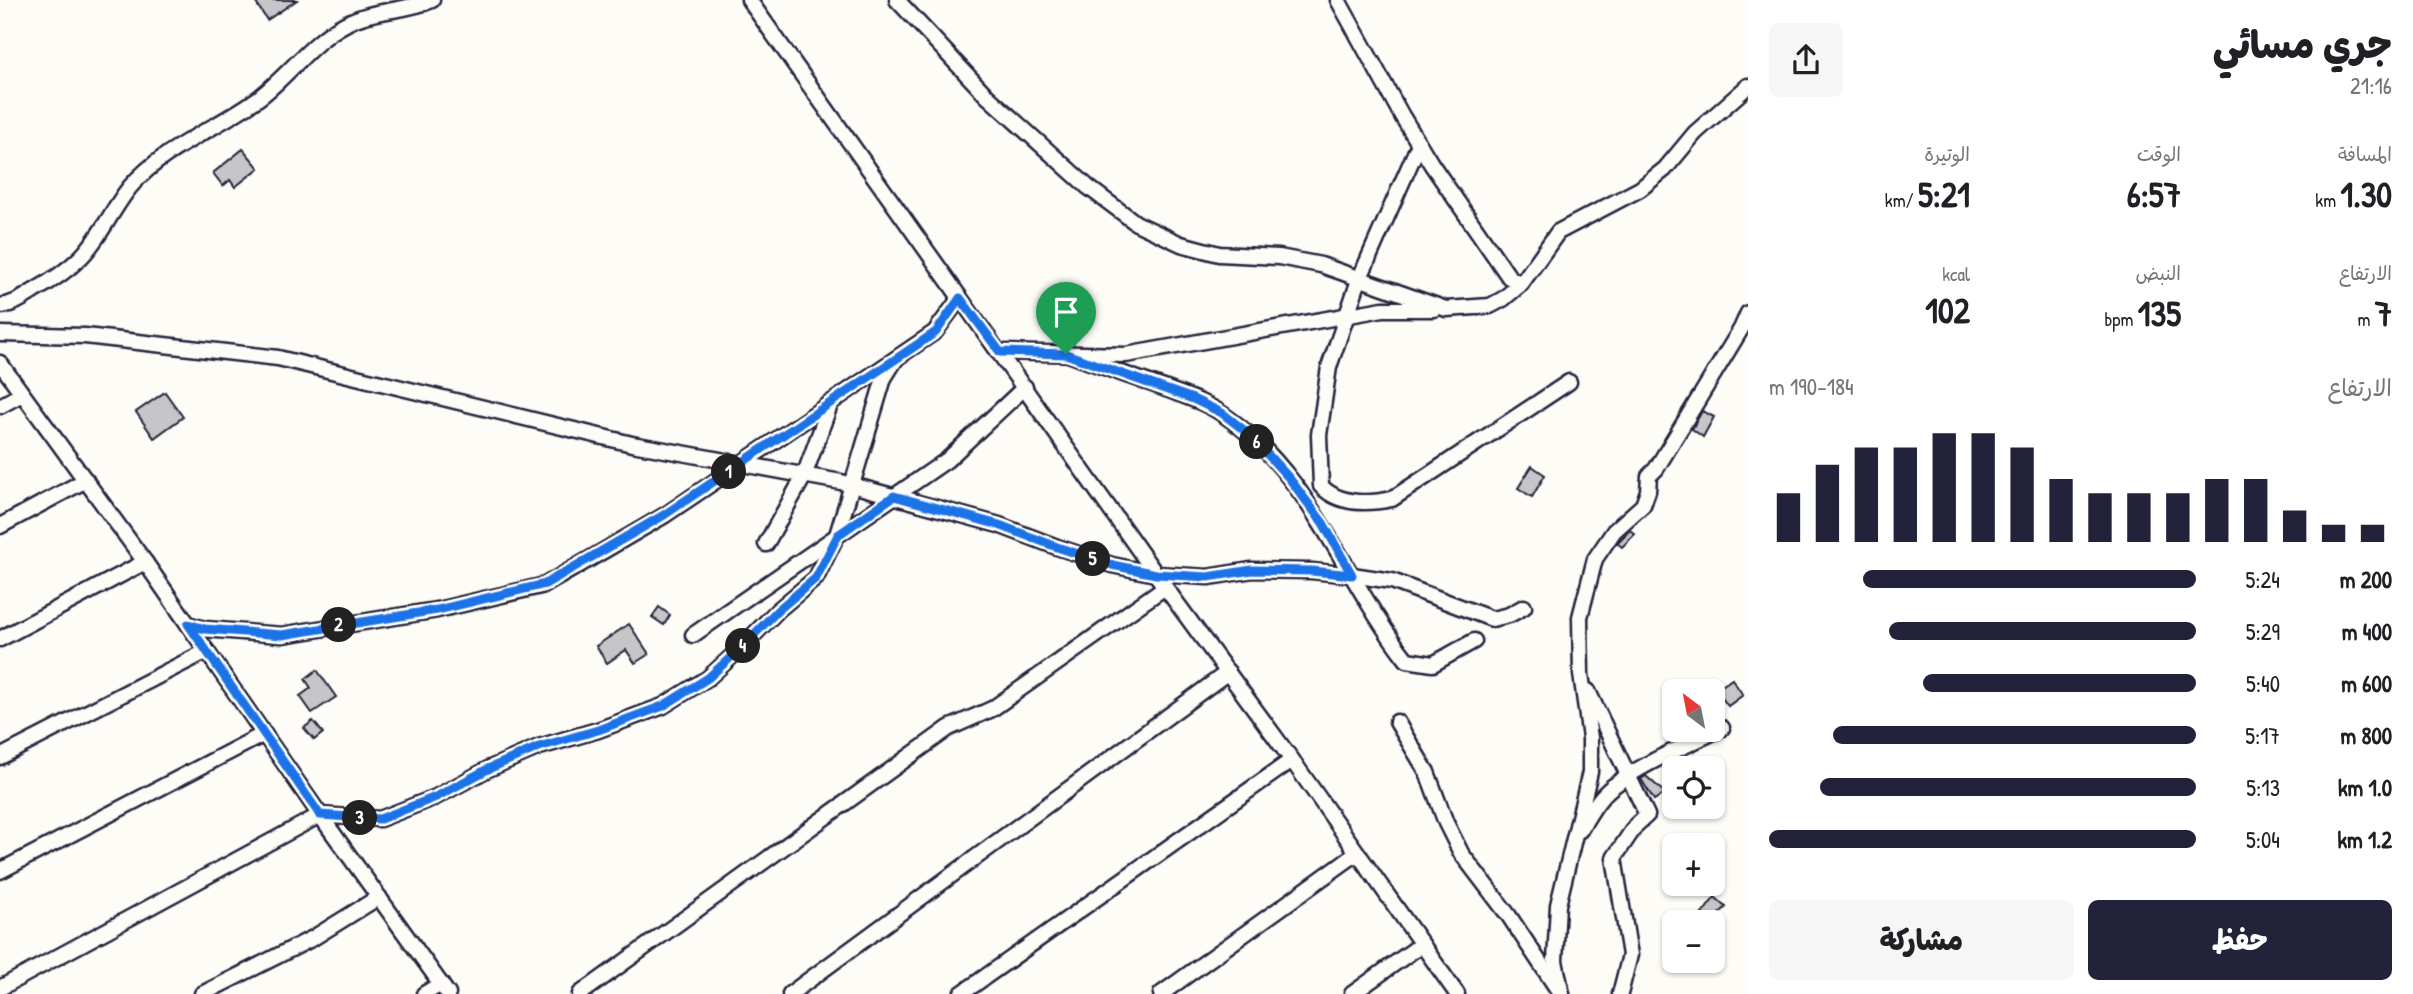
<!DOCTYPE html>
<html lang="ar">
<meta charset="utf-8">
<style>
body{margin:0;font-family:"Patrick Hand","Playpen Sans Arabic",sans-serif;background:#f6f6f6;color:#202124;direction:rtl;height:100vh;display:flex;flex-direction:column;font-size:26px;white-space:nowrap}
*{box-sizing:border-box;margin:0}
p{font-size:23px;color:#757577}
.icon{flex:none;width:38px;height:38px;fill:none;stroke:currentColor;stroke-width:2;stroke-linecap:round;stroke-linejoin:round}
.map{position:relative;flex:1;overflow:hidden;direction:ltr}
.sheet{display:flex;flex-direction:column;background:#fff;width:665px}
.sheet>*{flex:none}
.needle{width:46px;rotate:328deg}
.fabs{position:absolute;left:1662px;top:679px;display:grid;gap:14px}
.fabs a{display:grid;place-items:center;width:63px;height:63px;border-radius:10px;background:#fff;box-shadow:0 2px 5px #0004;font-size:35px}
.pin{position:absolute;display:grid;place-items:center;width:60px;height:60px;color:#fff;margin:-72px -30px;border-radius:50% 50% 50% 0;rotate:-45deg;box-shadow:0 0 7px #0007}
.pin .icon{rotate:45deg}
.km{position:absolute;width:35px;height:35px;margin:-18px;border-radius:50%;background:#222;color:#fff;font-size:19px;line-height:35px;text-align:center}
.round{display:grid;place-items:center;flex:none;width:74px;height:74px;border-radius:10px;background:#f6f6f6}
.headline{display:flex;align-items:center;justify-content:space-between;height:119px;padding:0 21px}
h1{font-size:38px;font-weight:800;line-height:52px}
.stats{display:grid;grid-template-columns:repeat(3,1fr);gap:10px;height:119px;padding:7px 21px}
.stats div{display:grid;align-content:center}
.stats b{font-size:35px;font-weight:800}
.stats small{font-size:19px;font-weight:400}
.stats p{font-size:19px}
.chart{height:196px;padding:14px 21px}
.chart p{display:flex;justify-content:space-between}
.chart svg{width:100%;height:126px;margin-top:7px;stroke:#22223b;stroke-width:6}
.primary-button{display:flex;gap:14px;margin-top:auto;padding:14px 21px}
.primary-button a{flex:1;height:80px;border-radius:10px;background:#22223b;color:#fff;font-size:28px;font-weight:800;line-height:80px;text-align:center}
.primary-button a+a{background:#f6f6f6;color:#202124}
ul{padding:0 21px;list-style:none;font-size:23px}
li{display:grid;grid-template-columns:112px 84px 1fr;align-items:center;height:52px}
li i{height:18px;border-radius:9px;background:#22223b}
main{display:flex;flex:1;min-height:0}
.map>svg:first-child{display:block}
.building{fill:#c6c6c8;stroke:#22223b;stroke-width:2}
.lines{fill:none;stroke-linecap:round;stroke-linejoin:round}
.minor-casing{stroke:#22223b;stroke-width:19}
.minor{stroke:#fdfcf7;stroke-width:14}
.route-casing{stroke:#fff;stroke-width:14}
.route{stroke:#1a73e8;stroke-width:9}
</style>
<main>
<section class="sheet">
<div class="headline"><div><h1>جري مسائي</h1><p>21:16</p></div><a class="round"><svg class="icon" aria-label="share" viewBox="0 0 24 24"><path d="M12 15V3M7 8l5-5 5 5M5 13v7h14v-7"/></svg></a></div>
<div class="stats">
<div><p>المسافة</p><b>1.30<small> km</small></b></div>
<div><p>الوقت</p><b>6:57</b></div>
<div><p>الوتيرة</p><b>5:21<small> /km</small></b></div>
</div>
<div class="stats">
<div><p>الارتفاع</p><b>7<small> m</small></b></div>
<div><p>النبض</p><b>135<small> bpm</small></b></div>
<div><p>kcal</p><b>102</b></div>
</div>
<div class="chart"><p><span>الارتفاع</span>184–190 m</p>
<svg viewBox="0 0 160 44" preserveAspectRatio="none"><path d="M5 44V27M15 44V17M25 44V11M35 44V11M45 44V6M55 44V6M65 44V11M75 44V22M85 44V27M95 44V27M105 44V27M115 44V22M125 44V22M135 44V33M145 44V38M155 44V38"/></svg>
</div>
<ul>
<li><b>200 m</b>5:24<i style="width:78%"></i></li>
<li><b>400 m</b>5:29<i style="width:72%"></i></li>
<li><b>600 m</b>5:40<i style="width:64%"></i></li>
<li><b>800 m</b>5:17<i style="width:85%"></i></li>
<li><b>1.0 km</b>5:13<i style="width:88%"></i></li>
<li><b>1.2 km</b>5:04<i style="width:100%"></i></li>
</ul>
<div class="primary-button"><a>حفظ</a><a>مشاركة</a></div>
</section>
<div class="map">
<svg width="1748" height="994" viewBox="0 0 1748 994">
<rect width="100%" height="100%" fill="#fdfcf7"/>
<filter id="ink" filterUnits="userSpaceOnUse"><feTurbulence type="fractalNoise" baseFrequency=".0143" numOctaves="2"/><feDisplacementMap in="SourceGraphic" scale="14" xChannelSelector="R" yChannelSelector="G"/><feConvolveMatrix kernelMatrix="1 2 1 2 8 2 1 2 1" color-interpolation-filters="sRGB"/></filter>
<g filter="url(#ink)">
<g class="building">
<path d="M254,0H297L267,20Z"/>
<path d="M243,149L259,168L235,187L230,180L223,186L213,173Z"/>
<path d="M165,392L183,417L154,438L136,412Z"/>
<path d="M1702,411L1714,417L1703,437L1692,429Z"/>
<path d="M1532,466L1545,475L1532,497L1518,488Z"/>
<path d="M1630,530L1635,534L1622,547L1617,543Z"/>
<path d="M659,607L670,615L664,625L652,617Z"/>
<path d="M629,624L649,654L635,663L626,650L607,663L596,646Z"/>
<path d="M317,670L336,697L312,713L300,696L311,688L305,679Z"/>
<path d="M1732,679L1743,695L1728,706L1716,690Z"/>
<path d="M313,721L323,733L314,740L304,728Z"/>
<path d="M1646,776L1665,793L1654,800L1641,779Z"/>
<path d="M1715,897L1726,907L1711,922H1696Z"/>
</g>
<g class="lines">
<g class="minor-casing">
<g id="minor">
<path d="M749,0L1165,587L1292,760L1457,994"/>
<path d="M897,0L987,96L1088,187L1136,223L1181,244L1219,254L1279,257L1321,265L1446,309L1490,306L1503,299L1521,284L1558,232L1640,189L1665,169L1695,133L1748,86"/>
<path d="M1338,0L1402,116L1432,165L1509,277L1521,284"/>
<path d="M1419,144L1359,280L1329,367L1319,435L1321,486C1339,505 1368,504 1392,499L1569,382"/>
<path d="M0,306C13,305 23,298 34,291C50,282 68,270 81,257C101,237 112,209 130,187C165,146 219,128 260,97C290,74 311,42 345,24C372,9 404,12 432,0"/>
<path d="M0,334L85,336L278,358L632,444L841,482L999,525L1057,547L1112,565L1156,574L1208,577L1252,570L1312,571L1352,575L1392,581L1492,619L1509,615L1524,607"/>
<path d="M1000,352L1126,355L1383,309H1434"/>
<path d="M1066,353C1098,365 1129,376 1161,387C1182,395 1205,402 1224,415C1312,475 1344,580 1407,660L1433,664L1474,641"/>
<path d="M0,363L145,562L320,815L448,994"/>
<path d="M0,406L22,394"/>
<path d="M0,526L86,480"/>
<path d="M766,544L804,476L830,405"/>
<path d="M188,624L205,629L282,635L437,610L545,585L665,515L935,332L960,298"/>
<path d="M693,635L947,460L1025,387"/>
<path d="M0,639L145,562"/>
<path d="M1588,691L1647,815L1636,825L1614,858L1630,955L1620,994"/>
<path d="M1397,722L1427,772L1446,823L1461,853L1509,916L1558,990"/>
<path d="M0,757L207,651"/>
<path d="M1580,830C1589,815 1598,798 1612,787C1644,762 1686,746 1722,728"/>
<path d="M0,871L264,734"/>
<path d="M0,988L320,815L380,819L436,797L488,769L539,747L598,730L663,706L708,678L741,648L778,610L816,578L837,535L884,378L896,359"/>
<path d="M202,994L313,938L379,897"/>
<path d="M424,994L441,984"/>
<path d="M580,994L949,728L992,709L1165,587"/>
<path d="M790,994L1228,672"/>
<path d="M961,994L1292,760"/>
<path d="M1161,994L1357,853"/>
<path d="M1352,994L1422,944"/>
<path d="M1562,994L1555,961L1558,905L1590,772V738L1581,674L1580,617L1595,559L1614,531L1643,505L1648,491L1649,476L1656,469L1741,329L1748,313"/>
</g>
</g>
<use href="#minor" class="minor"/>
</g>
</g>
<g class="lines" filter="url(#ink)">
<g class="route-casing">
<path id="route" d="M960,298L1000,352L1066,354L1193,399L1222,413L1249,434L1289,478L1323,523L1352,575L1312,571L1252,570L1208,577L1156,574L1112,565L1057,547L999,525L894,496L838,535L816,578L778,610L741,648L708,678L663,706L598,730L539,747L488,769L436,797L380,819L320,815L188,624L205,629L282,635L437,610L545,584L664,515L936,332Z"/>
</g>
<use href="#route" class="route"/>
</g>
</svg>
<div class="fabs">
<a><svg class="needle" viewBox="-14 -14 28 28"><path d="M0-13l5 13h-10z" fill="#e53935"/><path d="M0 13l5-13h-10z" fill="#757577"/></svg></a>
<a><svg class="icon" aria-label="locate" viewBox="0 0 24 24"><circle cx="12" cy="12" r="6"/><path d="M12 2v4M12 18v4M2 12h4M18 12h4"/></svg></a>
<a>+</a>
<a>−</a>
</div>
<div class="pin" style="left:1066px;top:354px;background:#1e9e55"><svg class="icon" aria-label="arrive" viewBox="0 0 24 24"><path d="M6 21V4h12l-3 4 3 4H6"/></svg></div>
<b class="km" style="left:729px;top:472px">1</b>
<b class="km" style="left:339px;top:625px">2</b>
<b class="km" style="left:360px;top:818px">3</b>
<b class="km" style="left:743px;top:646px">4</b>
<b class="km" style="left:1093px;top:559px">5</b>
<b class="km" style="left:1257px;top:442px">6</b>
</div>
</main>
